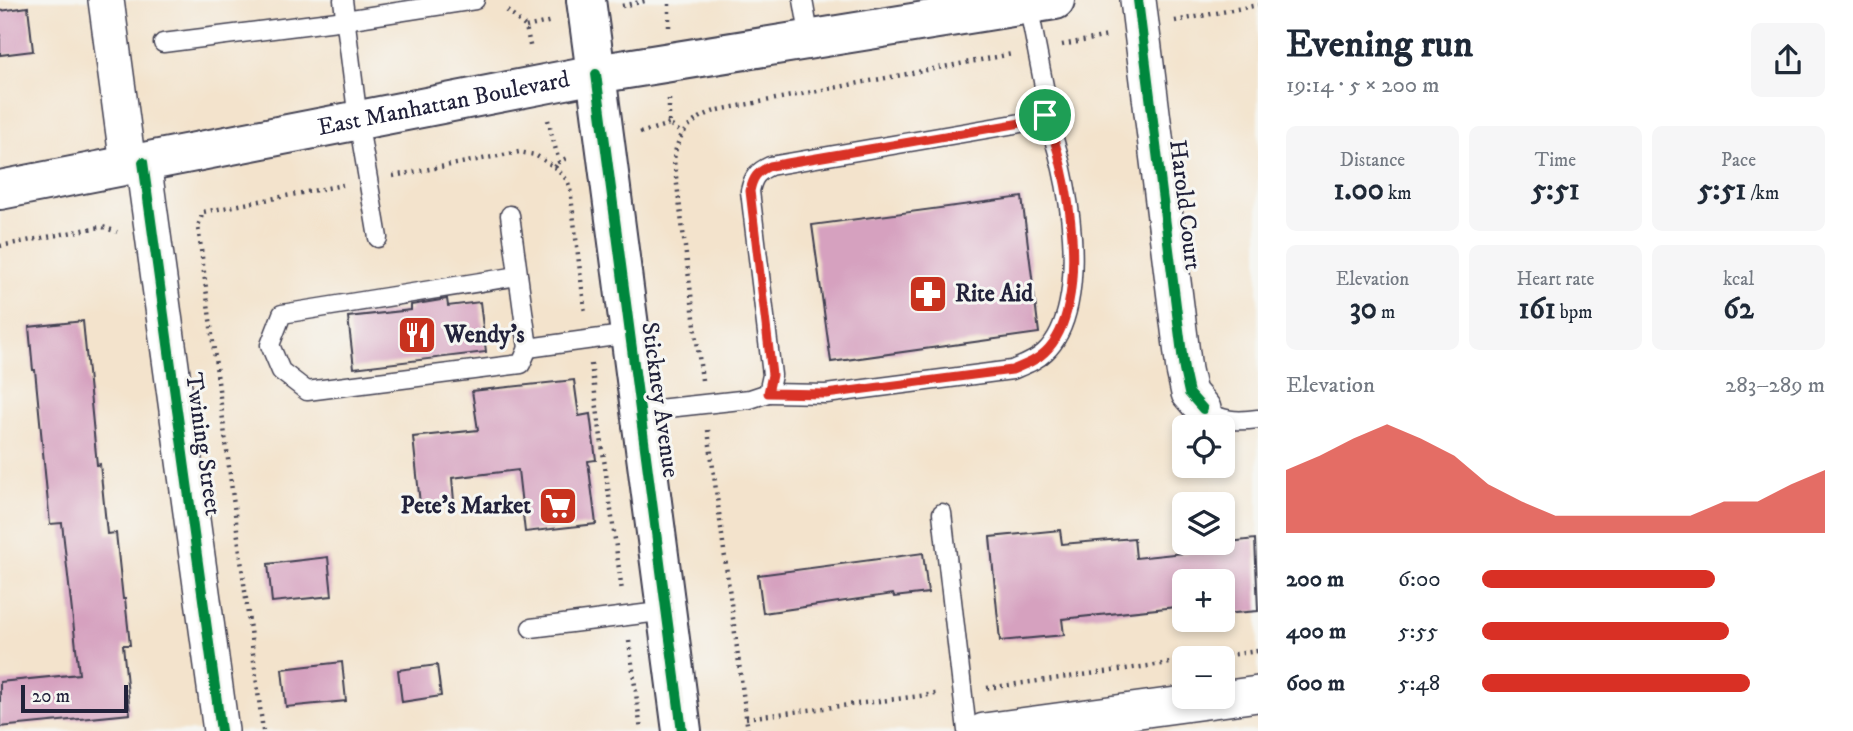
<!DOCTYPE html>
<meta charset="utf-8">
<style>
body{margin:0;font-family:"IM FELL DW Pica",serif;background:#f6f6f7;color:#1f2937;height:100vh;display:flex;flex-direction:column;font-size:26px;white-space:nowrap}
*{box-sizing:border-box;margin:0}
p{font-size:23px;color:#747a83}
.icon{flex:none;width:38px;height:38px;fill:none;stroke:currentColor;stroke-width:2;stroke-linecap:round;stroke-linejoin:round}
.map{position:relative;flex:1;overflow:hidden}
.panel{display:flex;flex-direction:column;background:#fff;width:595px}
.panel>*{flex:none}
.tools{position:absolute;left:1172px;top:415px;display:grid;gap:14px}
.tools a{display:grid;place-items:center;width:63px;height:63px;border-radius:10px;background:#fff;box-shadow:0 4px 10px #0003;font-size:35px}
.scale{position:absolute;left:21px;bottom:18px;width:107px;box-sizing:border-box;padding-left:7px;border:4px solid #22223b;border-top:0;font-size:19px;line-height:24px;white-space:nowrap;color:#22223b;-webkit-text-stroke:5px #f6f6f2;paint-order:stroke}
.pin{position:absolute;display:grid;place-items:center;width:60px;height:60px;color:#fff;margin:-30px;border:4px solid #fff;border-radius:50%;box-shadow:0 2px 7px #0007}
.round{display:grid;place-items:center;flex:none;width:74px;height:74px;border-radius:10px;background:#f6f6f7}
.summary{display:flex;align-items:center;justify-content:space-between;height:119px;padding:0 28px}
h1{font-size:38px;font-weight:800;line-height:52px}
.stats{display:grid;grid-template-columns:repeat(3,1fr);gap:10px;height:119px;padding:7px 28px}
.stats div{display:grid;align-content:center;border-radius:10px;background:#f6f6f7;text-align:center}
.stats b{font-size:30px;font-weight:800}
.stats small{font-size:19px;font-weight:400}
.stats p{font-size:19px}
.chart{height:196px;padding:14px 28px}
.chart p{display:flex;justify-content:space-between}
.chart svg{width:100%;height:126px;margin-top:7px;fill:#d93025;opacity:.7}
ul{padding:0 28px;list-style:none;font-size:23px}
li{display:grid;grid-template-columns:112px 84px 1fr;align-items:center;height:52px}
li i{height:18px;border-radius:9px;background:#d93025}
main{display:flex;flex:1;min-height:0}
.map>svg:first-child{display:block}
.building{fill:#d6a1bf}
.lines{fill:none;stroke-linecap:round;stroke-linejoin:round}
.service-casing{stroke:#413f51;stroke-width:21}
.minor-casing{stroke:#413f51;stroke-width:38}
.tertiary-casing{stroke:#413f51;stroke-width:42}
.secondary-casing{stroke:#413f51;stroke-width:42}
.path{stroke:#413f51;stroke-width:4.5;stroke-dasharray:2 5;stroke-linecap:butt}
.service{stroke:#fff;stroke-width:18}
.minor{stroke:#fff;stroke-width:35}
.tertiary{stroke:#fff;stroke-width:38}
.secondary{stroke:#fff;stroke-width:38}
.cycleway-casing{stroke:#f6f6f2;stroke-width:15}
.cycleway{stroke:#00873e;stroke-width:10}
.route-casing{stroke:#fff;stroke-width:14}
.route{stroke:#d93025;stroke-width:9}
.labels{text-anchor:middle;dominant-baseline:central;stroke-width:6;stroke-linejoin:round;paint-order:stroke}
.street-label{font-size:24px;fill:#22223b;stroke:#f6f6f2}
.poi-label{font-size:24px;font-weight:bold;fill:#22223b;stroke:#f6f6f2;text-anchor:start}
</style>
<main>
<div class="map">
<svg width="1258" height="731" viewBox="0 0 1258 731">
<rect width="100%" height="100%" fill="#f6f6f2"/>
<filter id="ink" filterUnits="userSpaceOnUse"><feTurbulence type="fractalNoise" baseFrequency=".0143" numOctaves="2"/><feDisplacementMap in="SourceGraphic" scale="14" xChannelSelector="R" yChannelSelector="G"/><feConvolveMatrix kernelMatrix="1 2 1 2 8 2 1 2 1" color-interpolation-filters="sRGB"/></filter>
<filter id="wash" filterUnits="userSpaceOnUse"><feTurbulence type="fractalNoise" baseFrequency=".00686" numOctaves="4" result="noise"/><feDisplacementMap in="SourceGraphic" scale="28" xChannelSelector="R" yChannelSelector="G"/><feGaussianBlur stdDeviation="1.57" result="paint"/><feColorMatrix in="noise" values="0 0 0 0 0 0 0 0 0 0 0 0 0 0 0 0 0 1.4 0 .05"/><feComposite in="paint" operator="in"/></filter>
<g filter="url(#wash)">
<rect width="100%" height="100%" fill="#f3e3cc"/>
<g id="blocks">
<g class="building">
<path d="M28,7L33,51L0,55V11Z"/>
<path d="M1022,197L1039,333L831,362L812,225Z"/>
<path d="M447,299L448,306L480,302L486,352L354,368L348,317L411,310V305Z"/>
<path d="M83,321L97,465L100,464L107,534L116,533L123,599H125L130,645H123L130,714L0,727V682L79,674L62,523L50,524L35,370H33L29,327Z"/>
<path d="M574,380L579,416L590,414L596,460L588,461L596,524L525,532L518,470L452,478L454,501L420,504L413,437L478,430L472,391Z"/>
<path d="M1060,530L1062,544L1134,538L1136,558L1212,550V544L1255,539L1258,611L1223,614V581H1185V606L1062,619L1064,635L1000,641L990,537Z"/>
<path d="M923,553L928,593L894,597L893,594L763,613L758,575Z"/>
<path d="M328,557L332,596L272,602L268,564Z"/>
<path d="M342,662L346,701L286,707L282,669Z"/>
<path d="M437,665L441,696L402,702L398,670Z"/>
</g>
</g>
</g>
<g filter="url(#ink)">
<use href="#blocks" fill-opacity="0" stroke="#413f51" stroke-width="2"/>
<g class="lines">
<g class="service-casing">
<g id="service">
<path d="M343,0L358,120L378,238"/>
<path d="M803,0L810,40"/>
<path d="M163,43L345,20L475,0"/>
<path d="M510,215L528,348L630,334"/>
<path d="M518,276L282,314L270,345L281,371L307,391L521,364L528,348"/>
<path d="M768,393L826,394L1012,370C1024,365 1036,361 1045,352C1093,307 1069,169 1045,115"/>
<path d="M1203,409C1222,421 1236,422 1258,419"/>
<path d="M640,411L750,399L768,393L772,375L750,191C753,177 757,172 770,166L1038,120L1045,115L1048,107L1028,4"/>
<path d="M942,513L967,731"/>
<path d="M531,628L667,611"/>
</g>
</g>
<g class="minor-casing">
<g id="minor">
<path d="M106,0L128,165"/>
<path d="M1138,0L1184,370L1189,393L1203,409"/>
<path d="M143,162L221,731"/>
<path d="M984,731L1258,694"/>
</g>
</g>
<g class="tertiary-casing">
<path id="tertiary" d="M596,74L682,731"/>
</g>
<g class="secondary-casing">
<g id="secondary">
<path d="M586,0L596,74"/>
<path id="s1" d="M0,190L596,74L1055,0"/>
</g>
</g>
<g class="path">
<path d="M622,6L649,0"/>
<path d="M507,11L526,27L531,50"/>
<path d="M1175,21L1258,5"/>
<path d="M526,27L552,21"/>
<path d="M669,27V0"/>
<path d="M1062,45L1108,36"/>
<path d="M669,99V124L683,134"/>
<path d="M548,120L559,162L569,157"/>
<path d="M640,133L669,124"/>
<path d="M555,167L567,180L570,188L585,313"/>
<path d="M393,176L519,152L535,155L555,167L559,162"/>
<path d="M0,246L94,228L103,227L117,232"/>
<path d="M591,364L622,591"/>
<path d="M702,380L674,161C676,132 695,115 723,109L1012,54"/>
<path d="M708,430L748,731"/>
<path d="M629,641L641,731"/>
<path d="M1207,658L1258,651"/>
<path d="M987,688L1185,661"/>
<path d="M746,718L936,694"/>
<path d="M263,731L198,226L203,212L343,185"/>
</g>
<use href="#service" class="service"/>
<use href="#minor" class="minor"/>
<use href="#tertiary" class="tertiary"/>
<use href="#secondary" class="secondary"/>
<g class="cycleway-casing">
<g id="cycleway">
<path d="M1138,0L1184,370L1189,393L1203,409"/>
<path d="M596,74L682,731"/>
<path d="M143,162L221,731"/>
</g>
</g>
<use href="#cycleway" class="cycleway"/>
</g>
</g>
<g class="lines" filter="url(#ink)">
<g class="route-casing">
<path id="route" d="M1045,115C1069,169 1093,307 1045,352C1036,361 1024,365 1012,370L826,394L768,393L772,375L750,191C753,177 757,172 770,166L1038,120Z"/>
</g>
<use href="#route" class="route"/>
</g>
<defs>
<g id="pharmacy-square" transform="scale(2.0125)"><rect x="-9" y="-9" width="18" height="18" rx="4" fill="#c8321e" stroke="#f6f6f2"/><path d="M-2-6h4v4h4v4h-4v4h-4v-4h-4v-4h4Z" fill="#fff"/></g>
<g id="restaurant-square" transform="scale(2.0125)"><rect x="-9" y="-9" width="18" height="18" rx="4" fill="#c8321e" stroke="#f6f6f2"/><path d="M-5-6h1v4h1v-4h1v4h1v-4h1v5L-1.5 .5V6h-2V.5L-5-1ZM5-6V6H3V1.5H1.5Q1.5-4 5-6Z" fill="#fff"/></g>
<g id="supermarket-square" transform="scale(2.0125)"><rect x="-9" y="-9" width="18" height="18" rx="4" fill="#c8321e" stroke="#f6f6f2"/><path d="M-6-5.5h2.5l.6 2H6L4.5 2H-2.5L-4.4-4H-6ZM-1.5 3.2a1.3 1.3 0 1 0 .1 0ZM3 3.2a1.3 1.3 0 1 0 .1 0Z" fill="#fff"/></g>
</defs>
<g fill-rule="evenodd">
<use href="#pharmacy-square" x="928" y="294"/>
<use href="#restaurant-square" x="417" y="335"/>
<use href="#supermarket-square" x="558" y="506"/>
</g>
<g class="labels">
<g class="street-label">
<text stroke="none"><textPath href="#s1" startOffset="452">East Manhattan Boulevard</textPath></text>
<text transform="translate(1185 205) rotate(83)">Harold Court</text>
<text transform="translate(660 400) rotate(82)">Stickney Avenue</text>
<text transform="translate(203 444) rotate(82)">Twining Street</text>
</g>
<g class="poi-label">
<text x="955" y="294">Rite Aid</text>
<text x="444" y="335">Wendy's</text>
<text x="531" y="506" text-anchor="end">Pete's Market</text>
</g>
</g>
</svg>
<div class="tools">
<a><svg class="icon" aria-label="locate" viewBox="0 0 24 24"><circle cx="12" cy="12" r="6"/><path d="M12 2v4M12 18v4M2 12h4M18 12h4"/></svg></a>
<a><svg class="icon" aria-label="layers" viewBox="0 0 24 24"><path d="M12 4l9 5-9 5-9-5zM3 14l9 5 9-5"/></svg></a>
<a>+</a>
<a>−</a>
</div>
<div class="scale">20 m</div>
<div class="pin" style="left:1045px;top:115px;background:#1e9e55"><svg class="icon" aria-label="arrive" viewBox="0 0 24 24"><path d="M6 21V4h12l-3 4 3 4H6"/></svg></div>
</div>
<section class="panel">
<div class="summary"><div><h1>Evening run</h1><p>19:14 · 5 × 200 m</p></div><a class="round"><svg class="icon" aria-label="share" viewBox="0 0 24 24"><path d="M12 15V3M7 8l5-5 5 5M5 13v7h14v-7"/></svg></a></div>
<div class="stats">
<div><p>Distance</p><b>1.00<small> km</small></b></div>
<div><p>Time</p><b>5:51</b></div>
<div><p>Pace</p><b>5:51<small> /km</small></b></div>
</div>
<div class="stats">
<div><p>Elevation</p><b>30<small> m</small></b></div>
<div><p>Heart rate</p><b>161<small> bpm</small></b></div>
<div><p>kcal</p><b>62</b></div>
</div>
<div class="chart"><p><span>Elevation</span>283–289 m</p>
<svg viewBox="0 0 160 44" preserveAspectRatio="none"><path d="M0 44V22L10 17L20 11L30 6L40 11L50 17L60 27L70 33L80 38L90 38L100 38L110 38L120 38L130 33L140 33L150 27L160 22V44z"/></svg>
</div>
<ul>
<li><b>200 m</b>6:00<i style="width:68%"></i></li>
<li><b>400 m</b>5:55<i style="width:72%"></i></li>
<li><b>600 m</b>5:48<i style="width:78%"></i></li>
</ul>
</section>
</main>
